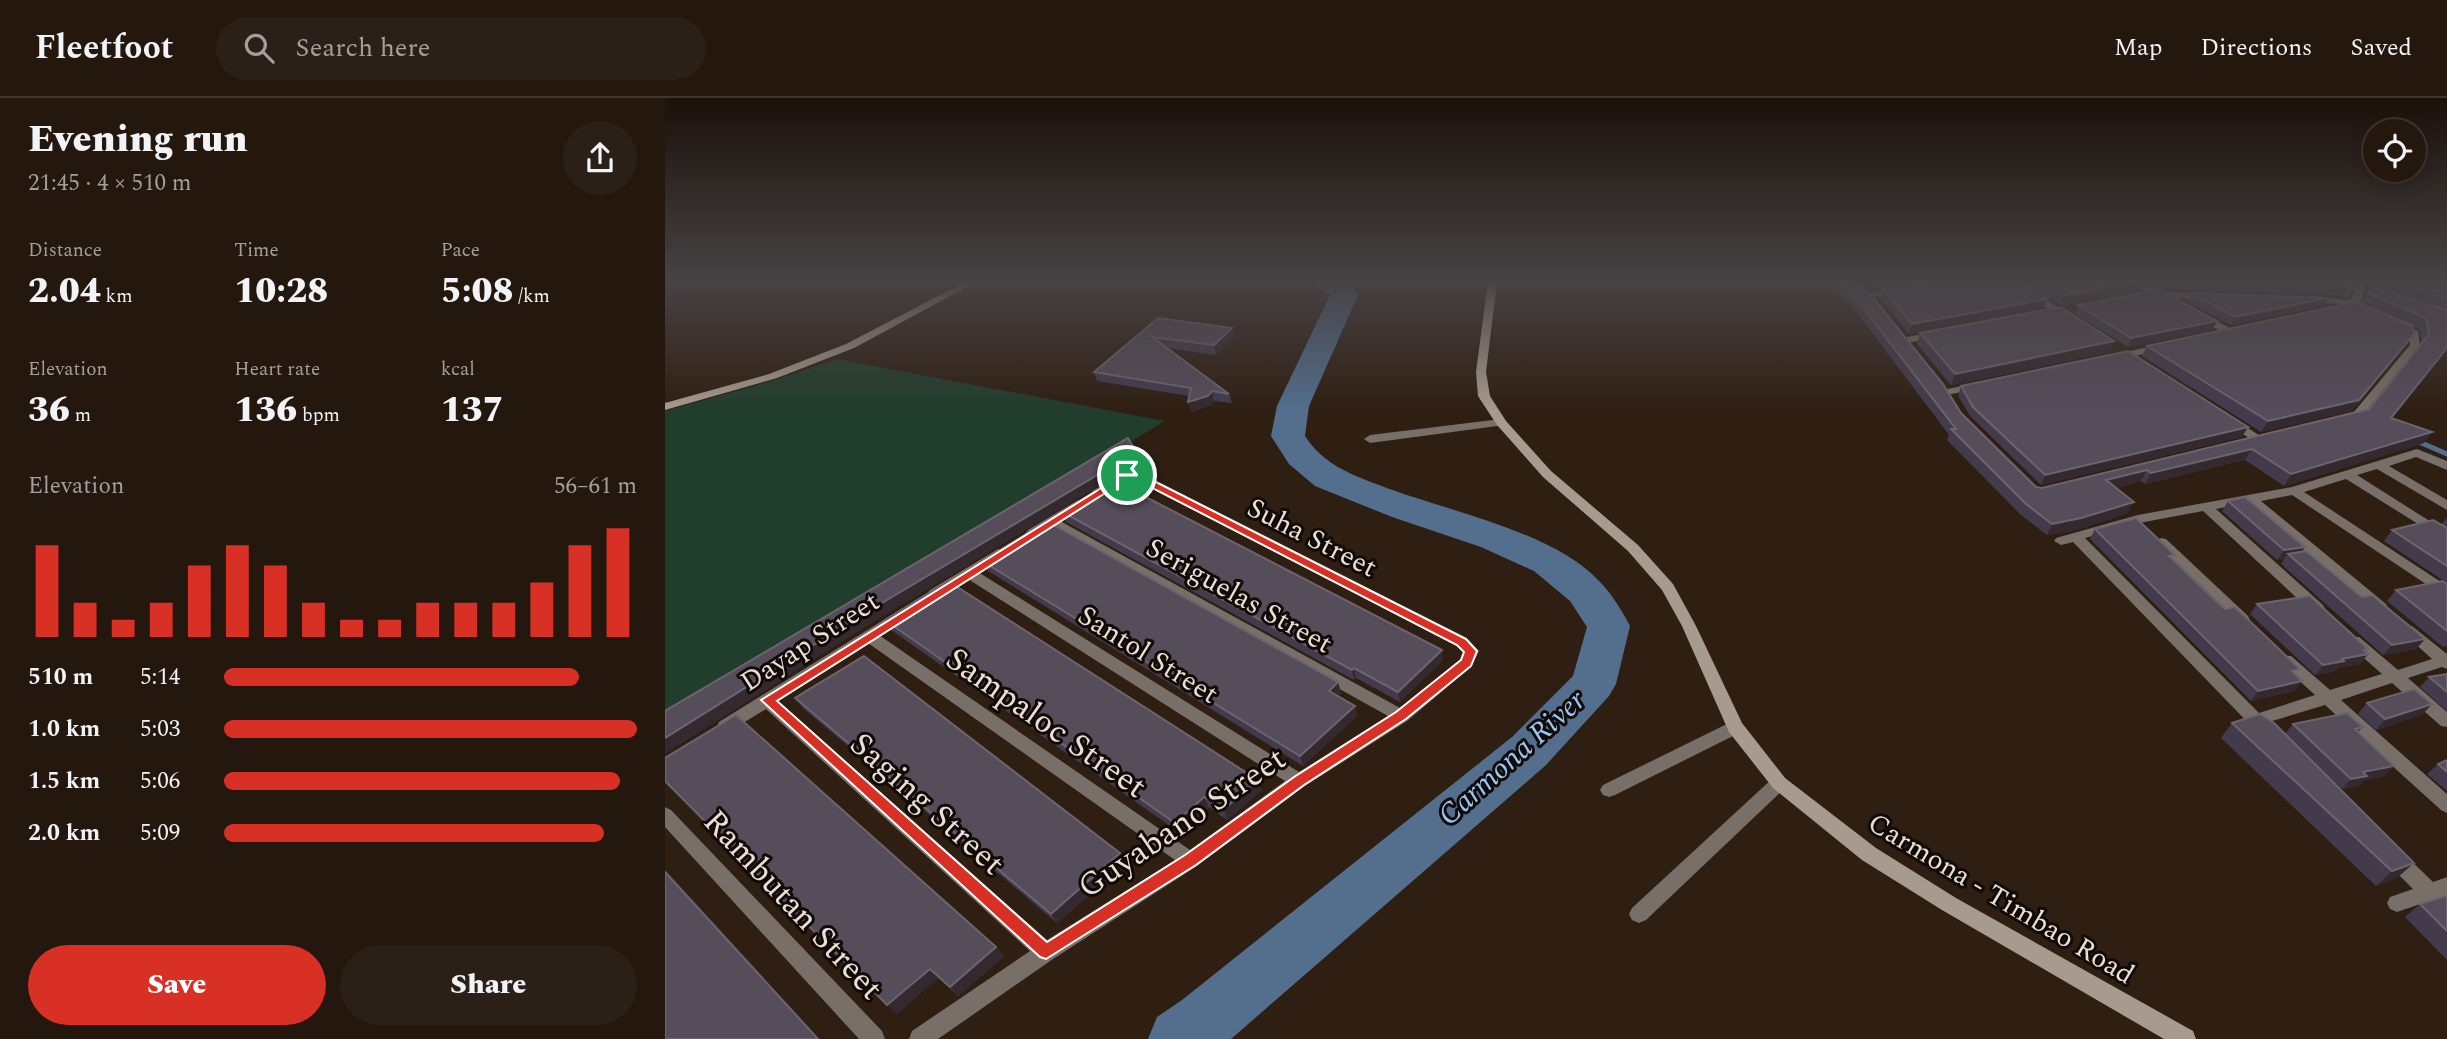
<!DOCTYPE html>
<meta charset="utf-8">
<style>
body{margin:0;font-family:Spectral,serif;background:#2b2017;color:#f1f3f6;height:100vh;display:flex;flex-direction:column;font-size:26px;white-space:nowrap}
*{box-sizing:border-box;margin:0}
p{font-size:23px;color:#a39f9e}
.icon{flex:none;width:38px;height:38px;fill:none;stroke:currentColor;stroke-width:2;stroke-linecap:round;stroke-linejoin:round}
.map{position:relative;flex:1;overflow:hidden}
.panel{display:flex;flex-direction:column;background:#23170e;width:665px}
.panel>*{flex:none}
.controls{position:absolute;left:1698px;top:21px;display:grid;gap:14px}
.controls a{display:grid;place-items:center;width:63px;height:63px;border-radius:50%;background:#23170e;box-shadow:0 4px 18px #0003,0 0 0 2px #40362e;font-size:35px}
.pin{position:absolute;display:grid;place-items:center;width:60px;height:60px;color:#fff;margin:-30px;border:4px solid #fff;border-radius:50%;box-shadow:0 2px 7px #0007}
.round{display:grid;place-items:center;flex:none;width:74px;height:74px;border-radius:37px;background:#2b2017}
.head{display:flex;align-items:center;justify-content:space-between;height:119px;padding:0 28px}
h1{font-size:38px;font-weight:800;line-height:52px}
.stats{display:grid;grid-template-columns:repeat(3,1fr);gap:10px;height:119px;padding:7px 28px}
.stats div{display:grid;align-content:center}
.stats b{font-size:35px;font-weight:800}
.stats small{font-size:19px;font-weight:400}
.stats p{font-size:19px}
.chart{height:196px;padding:14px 28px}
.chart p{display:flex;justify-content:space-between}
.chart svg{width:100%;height:126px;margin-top:7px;stroke:#d93025;stroke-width:6}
.action{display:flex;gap:14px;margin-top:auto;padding:14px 28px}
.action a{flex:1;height:80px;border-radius:42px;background:#d93025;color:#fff;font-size:28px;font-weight:800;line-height:80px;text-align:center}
.action a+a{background:#2b2017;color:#f1f3f6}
ul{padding:0 28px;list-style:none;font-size:23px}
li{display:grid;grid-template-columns:112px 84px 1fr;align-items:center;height:52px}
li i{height:18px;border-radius:9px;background:#d93025}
header{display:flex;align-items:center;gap:42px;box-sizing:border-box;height:98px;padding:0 35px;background:#23170e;border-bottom:2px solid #40362e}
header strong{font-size:33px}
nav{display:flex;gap:38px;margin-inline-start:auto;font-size:24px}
.search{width:490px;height:63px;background:#2b2017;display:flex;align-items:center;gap:18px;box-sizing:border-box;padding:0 24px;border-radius:38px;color:#a39f9e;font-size:26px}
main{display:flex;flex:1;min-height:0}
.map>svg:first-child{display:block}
.green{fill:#213d2c}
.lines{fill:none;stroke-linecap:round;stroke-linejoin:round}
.stream{stroke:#536f8d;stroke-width:5}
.river{fill:#536f8d;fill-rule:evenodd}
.minor{fill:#776f68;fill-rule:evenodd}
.secondary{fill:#a79b8f;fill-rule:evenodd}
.wall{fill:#433b4c}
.shaded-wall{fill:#33292e}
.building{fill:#554d5a;stroke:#6c646e;stroke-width:2}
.route{fill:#d93025;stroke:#fff;stroke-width:2;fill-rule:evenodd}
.labels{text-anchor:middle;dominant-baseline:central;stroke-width:6;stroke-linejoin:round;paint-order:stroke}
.street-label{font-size:28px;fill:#eadfd7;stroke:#110a06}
.water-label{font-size:30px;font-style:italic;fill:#97c7f9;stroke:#110a06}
.near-street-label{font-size:33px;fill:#eadfd7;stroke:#110a06}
</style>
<header>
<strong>Fleetfoot</strong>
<div class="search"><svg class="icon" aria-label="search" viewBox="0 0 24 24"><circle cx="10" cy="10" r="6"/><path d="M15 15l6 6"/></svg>Search here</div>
<nav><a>Map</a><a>Directions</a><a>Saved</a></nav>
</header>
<main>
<section class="panel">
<div class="head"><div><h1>Evening run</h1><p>21:45 · 4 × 510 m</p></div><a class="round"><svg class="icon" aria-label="share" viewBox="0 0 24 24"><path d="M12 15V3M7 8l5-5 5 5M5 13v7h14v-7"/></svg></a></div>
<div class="stats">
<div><p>Distance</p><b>2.04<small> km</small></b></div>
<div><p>Time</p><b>10:28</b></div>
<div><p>Pace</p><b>5:08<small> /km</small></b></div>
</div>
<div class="stats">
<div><p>Elevation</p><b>36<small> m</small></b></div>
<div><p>Heart rate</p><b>136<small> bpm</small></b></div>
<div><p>kcal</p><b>137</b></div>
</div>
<div class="chart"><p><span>Elevation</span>56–61 m</p>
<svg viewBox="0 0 160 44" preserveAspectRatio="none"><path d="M5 44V12M15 44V32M25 44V38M35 44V32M45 44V19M55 44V12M65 44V19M75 44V32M85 44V38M95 44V38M105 44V32M115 44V32M125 44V32M135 44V25M145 44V12M155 44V6"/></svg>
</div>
<ul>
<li><b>510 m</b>5:14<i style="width:86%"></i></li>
<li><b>1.0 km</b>5:03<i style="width:100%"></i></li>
<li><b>1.5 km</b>5:06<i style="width:96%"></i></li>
<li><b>2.0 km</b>5:09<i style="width:92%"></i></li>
</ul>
<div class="action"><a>Save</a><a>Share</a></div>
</section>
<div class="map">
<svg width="1782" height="941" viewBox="0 0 1782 941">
<rect width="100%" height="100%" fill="#2f1f12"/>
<g class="green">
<path d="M330,183H444C414,197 356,188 322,186Z"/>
<path d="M172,261L500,323L0,625V313L107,283Z"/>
</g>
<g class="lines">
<path class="stream" d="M1752,343L1782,356"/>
<path class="river" d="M649,183H683L693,197L644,308L640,338C658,366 685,376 714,387C780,413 887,432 935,484C947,496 957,513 965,528L951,586L944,598L881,667L566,941H483L492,919L517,902L847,639L908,578L922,529L905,503L869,473L816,449L727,419L650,388L624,366L606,338L612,308L665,197L652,189Z"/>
<g class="minor">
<path d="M1341,183H1352L1408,219L1399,221Z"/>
<path d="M1459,183H1471L1498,194L1542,195L1547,198L1542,201L1497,200Z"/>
<path d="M1692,183H1701L1697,201L1692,205L1701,209V213L1685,210L1677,211V207L1675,206L1646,204L1641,201L1646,198L1683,202L1687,200Z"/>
<path d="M1233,189L1236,190V194L1204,200L1199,197Z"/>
<path d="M1535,215L1569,232L1570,234L1561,236L1531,220L1530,218Z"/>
<path d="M1735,225L1753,233L1755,247L1696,319L1677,322V318L1688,315L1745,247L1744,236L1730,228Z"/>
<path d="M1270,234L1275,237L1274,239L1241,245L1236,242L1241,239Z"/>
<path d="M1496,246L1501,249L1500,251L1448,263L1443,260L1444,258Z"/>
<path d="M1311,285L1315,286V290L1282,297L1276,294L1278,292Z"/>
<path d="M1565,320L1569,321L1600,341L1598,344H1590L1561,325V321Z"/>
<path d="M836,321L840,323V327L705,345L699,341L705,337Z"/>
<path d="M1752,351L1782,363V372L1751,359L1724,368L1782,402V412L1712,371L1692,377L1782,434V444L1681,381L1639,394L1782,488V500L1627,397L1596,403L1721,506L1723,510L1721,514H1711L1583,405L1551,411L1658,507L1660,511L1658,515H1648L1538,413L1474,425L1420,440L1594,615L1650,597L1616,566L1613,562L1616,558H1626L1665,592L1717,576L1684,547L1681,543L1684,539H1694L1733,572L1767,561L1735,532L1737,528H1747L1782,556V571L1777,569L1743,580L1782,614V629L1776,628L1727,585L1676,602L1782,696V715L1776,712L1660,607L1604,624L1607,630L1605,635L1599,637L1593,635L1408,444L1396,447L1389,443L1391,440L1473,417L1627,389Z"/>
<path d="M462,373L476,375L802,540L814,553L806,569L742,623L640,688L532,768L388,861L273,941H244L247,933L365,853L101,611L60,636L54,634L52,629L54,624L238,510L243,511L245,515L243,519L214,537L525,752L620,683L303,481L275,498H265L263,495L265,492L333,451L338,453L340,456L338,459L313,474L634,674L723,618L386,430L373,438H363L361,435L363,432L413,402L419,406L418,409L395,423L735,610L795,562L798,554L792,548L469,381H464L438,396L433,397L427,393ZM203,545L510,762L382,842L113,603Z"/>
<path d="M1496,440L1501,441L1583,518L1585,522L1583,526H1573L1491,447L1489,444Z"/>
<path d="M1070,622L1076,624L1078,629L1076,634L950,697L944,699L938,697L935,692L938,687Z"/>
<path d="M1114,678L1120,680L1123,685L1120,690L981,822L974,825L967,822L964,816L967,810L1108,680Z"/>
<path d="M0,709L6,712L217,933L220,941H194L0,729Z"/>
<path d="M1728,750L1735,752L1768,784L1782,779V820L1775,817L1761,804L1732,814L1725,811L1722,805L1725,799L1748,791L1721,764L1719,758L1721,752Z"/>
</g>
<g class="secondary">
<path d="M302,183H313L189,250L112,280L0,312V305L104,276L181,246Z"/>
<path d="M823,183H832L821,274L825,298L841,323L886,373L973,447L1008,486L1031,528L1077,625L1120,680L1211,750L1291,800L1528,933L1531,941H1499L1277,812L1197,762L1108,690L1064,634L1017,528L997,492L963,453L878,379L832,327L813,298L811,274Z"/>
</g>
</g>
<g class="wall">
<path d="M1162,183H1192L1296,315L1371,389L1377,390L1704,311L1757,245L1754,231L1696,205L1706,189L1708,190L1702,188L1701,183H1782V251L1727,320L1767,334L1759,345L1619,388L1580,362L1480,386L1476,383L1451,390L1463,415L1411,432L1382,437L1356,417L1282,342L1284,337L1193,216Z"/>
<path d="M1196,183H1259L1207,191Z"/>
<path d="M1356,183H1691L1683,200L1676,197L1500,191L1478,183L1474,193L1396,207Z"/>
<path d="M1218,191L1382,201L1378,211L1244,236L1216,201Z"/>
<path d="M1526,195L1663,200L1659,208L1566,227L1522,203Z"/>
<path d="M1413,207L1552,223L1547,232L1463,249L1410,216Z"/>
<path d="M493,220L567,230L569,239L551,257L502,250L564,296L567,305L549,303L546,307L526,314L524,298L432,283L429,274Z"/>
<path d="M1255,235L1449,243L1444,254L1286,287L1252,246Z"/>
<path d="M1742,246L1687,313L1596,334L1477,258L1482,248Z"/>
<path d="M1296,288L1577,339L1376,387L1305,318L1293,298Z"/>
<path d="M1563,403L1640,449L1637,453L1697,499L1760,541L1751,551L1718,557L1616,466L1619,461L1612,462L1557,413Z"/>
<path d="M397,414L778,562L735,604L691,580L689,582L401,424Z"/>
<path d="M1782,419V485L1719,443L1727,432L1776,427Z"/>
<path d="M1430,431L1508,461L1637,583L1629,593L1586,603L1425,441Z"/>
<path d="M317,463L673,584L676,595L672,598L692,618L638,668L323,473Z"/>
<path d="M1782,486V548L1778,549L1722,503L1731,492Z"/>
<path d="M1592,506L1701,554L1703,556L1695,566L1673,570L1671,573L1650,577L1585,516Z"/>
<path d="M220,522L593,682L597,692L562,722L544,709L515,735L226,532Z"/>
<path d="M1782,576V613L1755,589L1764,579Z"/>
<path d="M130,600L461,765L392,825L138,610Z"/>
<path d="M1702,605L1758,616L1711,632L1693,616Z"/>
<path d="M1567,625L1733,779L1711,788L1556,640Z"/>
<path d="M1628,626L1698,629L1693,634L1719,678L1698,683L1693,688L1677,691L1620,636Z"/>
<path d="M0,660L331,849L339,858L293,898L273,880L232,916Z"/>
<path d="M1782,662V693L1762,676L1773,666Z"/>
<path d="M1782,800V862L1740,819L1755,806Z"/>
</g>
<g class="shaded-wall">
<path d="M1209,183H1259L1207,191Z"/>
<path d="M1478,183L1474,193L1396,207L1399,197Z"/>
<path d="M1663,200L1659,208L1566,227L1570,219Z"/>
<path d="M1382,201L1378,211L1244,236L1247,226Z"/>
<path d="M1552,223L1547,232L1463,249L1466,240Z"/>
<path d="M567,230L569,239L551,257L549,247Z"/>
<path d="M1749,236L1742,246L1687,313L1596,334L1603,323Z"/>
<path d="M1449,243L1444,254L1286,287L1290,276Z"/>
<path d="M1782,250V251L1719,331L1726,320Z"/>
<path d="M547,293L549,303L546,307L526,314L523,304Z"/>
<path d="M1583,329L1577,339L1376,387L1380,377Z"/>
<path d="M1767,334L1759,345L1619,388L1626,376Z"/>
<path d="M1587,351L1580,362L1480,386L1486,375Z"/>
<path d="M471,354L474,364L197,531L0,656V640L190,521Z"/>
<path d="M1482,372L1476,383L1436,394L1441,382Z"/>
<path d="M1469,404L1463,415L1411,432L1382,437L1387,426Z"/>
<path d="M1640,449L1633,459L1623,456L1619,461L1612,462L1619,452Z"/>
<path d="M1760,541L1751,551L1718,557L1727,547Z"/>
<path d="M1703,551L1698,557L1703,556L1695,566L1673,570L1671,573L1650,577L1658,567Z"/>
<path d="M777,552L778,562L735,604L733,594Z"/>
<path d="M689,570L691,580L689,582L687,572Z"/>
<path d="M1637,583L1629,593L1586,603L1593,593Z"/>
<path d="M673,584L676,595L666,603L664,593Z"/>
<path d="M1767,606L1758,616L1711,632L1720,621Z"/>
<path d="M690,608L692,618L638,668L635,658Z"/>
<path d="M1729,668L1719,678L1698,683L1693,688L1677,691L1686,681L1698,674Z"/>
<path d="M593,682L597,692L562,722L559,711Z"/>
<path d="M539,699L544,709L515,735L510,725Z"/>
<path d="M455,755L461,765L392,825L386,816Z"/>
<path d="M1749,765L1733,779L1711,788L1727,773Z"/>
<path d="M0,771L155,941H153L0,774Z"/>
<path d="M331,849L339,858L293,898L285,889Z"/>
<path d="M265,871L273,880L232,916L222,907Z"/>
</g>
<g class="building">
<path d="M1173,183H1192L1201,191L1278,286L1296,315L1371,389L1377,390L1704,311L1764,236L1761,220L1702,195L1706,189L1782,212V250L1726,320L1767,334L1626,376L1587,351L1486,375L1482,372L1441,382L1469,404L1416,420L1387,426L1361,406L1286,331H1291L1195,206Z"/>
<path d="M1267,183H1355L1382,201L1247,226L1218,191Z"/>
<path d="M1375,183H1478L1399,197Z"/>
<path d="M1535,183H1691L1688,190L1682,187Z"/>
<path d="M1722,183H1782V201Z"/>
<path d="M1494,192L1552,223L1466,240L1413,207Z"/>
<path d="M1526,195L1663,200L1570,219Z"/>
<path d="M1691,204L1748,228L1749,236L1694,302L1603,323L1482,248Z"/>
<path d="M1396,209L1449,243L1290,276L1255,235Z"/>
<path d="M493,220L567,230L549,247L487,239L564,296L547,293L543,298L523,304L526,290L429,274Z"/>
<path d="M1463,253L1583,329L1380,377L1308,309L1296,288Z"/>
<path d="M463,340L471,354L190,521L0,640V613Z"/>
<path d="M448,382L777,552L733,594L689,570L687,572L397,414Z"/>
<path d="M1580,399L1640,449L1619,452L1563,403Z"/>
<path d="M1471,420L1510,457L1504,458L1550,502L1560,511L1570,509L1635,571L1627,573L1637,583L1593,593L1430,431Z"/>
<path d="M1768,422L1782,430V468L1727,432Z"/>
<path d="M382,423L673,584L664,593L690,608L635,658L317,463Z"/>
<path d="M1641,453L1697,499L1707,497L1760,541L1727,547L1623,456Z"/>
<path d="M283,483L593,682L559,711L539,699L510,725L220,522Z"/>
<path d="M1777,483L1782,486V533L1731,492Z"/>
<path d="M1645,498L1703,551L1699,552L1703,556L1677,561L1679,563L1658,567L1592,506Z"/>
<path d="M199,558L455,755L386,816L130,600Z"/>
<path d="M1782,576V594L1764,579Z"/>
<path d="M1749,591L1767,606L1720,621L1702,605Z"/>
<path d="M1682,615L1698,629L1690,631L1729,668L1698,674L1702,678L1686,681L1628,626Z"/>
<path d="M1595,616L1609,625L1749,765L1727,773L1567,625Z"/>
<path d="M71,617L331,849L285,889L265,871L222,907L0,683V660Z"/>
<path d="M1782,662V674L1773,666Z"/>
<path d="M0,774L153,941H0Z"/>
<path d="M1780,798L1782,800V833L1755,806Z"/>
</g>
<linearGradient id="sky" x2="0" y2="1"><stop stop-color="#1a110a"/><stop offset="0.58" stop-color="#474244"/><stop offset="1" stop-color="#474244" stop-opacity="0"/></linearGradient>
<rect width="1782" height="314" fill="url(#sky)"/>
<path class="route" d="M462,374L475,376L801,541L812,553L806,568L741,621L639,687L531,767L381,861L375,859L96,602ZM464,380L470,381L792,547L799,554L796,562L731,614L629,679L520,757L382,844L112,603Z"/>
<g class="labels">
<g class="street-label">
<text transform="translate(647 440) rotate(27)">Suha Street</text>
<text transform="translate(574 498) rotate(29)">Seriguelas Street</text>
<text transform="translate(145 544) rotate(-33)">Dayap Street</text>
<text transform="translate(483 557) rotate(32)">Santol Street</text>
<text transform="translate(1336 801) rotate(31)">Carmona - Timbao Road</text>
</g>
<g class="water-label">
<text transform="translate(847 660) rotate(-42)">Carmona River</text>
</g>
<g class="near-street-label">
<text transform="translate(381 625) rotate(35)">Sampaloc Street</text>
<text transform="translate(262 706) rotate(42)">Saging Street</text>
<text transform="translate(517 725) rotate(-34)">Guyabano Street</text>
<text transform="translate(128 807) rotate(47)">Rambutan Street</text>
</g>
</g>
</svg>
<div class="controls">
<a><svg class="icon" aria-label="locate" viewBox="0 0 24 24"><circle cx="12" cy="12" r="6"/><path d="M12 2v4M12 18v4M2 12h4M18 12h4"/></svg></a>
</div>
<div class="pin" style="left:462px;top:377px;background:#1e9e55"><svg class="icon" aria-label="arrive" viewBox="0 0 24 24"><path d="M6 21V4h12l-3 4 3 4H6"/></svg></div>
</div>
</main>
